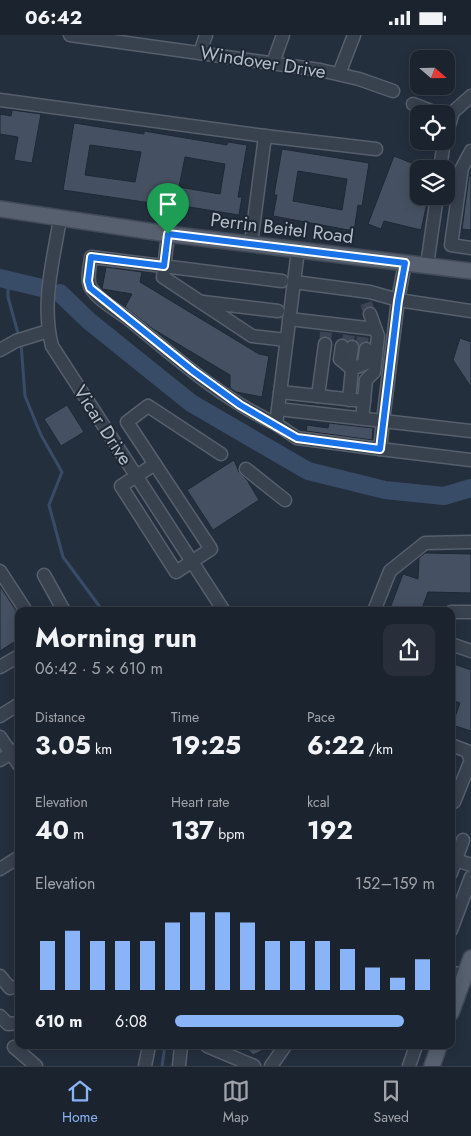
<!DOCTYPE html>
<meta charset="utf-8">
<style>
body{margin:0;font-family:Jost,sans-serif;background:#282f3a;color:#f1f3f6;height:100vh;display:flex;flex-direction:column;font-size:19px;white-space:nowrap}
*{box-sizing:border-box;margin:0}
p{font-size:16px;color:#a0a4aa}
.icon{flex:none;width:28px;height:28px;fill:none;stroke:currentColor;stroke-width:2;stroke-linecap:round;stroke-linejoin:round}
.map{position:relative;flex:1;overflow:hidden}
.panel{position:absolute;left:15px;top:572px;width:440px;height:442px;display:flex;flex-direction:column;background:#1b232e;border-radius:10px;box-shadow:0 2px 12px #0003,0 0 0 1px #39404a}
.panel>*{flex:none}
.needle{width:32px;rotate:110deg}
.tools{position:absolute;left:410px;top:15px;display:grid;gap:10px}
.tools a{display:grid;place-items:center;width:45px;height:45px;border-radius:10px;background:#1b232e;box-shadow:0 2px 12px #0003,0 0 0 1px #39404a;font-size:25px}
.pin{position:absolute;display:grid;place-items:center;width:42px;height:42px;color:#fff;margin:-51px -21px;border-radius:50% 50% 50% 0;rotate:-45deg;box-shadow:0 0 5px #0007}
.pin .icon{rotate:45deg}
.round{display:grid;place-items:center;flex:none;width:52px;height:52px;border-radius:10px;background:#282f3a}
.head{display:flex;align-items:center;justify-content:space-between;height:85px;padding:0 20px}
h1{font-size:28px;font-weight:700;line-height:38px}
.figures{display:grid;grid-template-columns:repeat(3,1fr);gap:8px;height:85px;padding:5px 20px}
.figures div{display:grid;align-content:center}
.figures b{font-size:25px;font-weight:700}
.figures small{font-size:14px;font-weight:400}
.figures p{font-size:14px}
.chart{height:140px;padding:10px 20px}
.chart p{display:flex;justify-content:space-between}
.chart svg{width:100%;height:90px;margin-top:5px;stroke:#8ab4f8;stroke-width:6}
ul{padding:0 20px;list-style:none;font-size:16px}
li{display:grid;grid-template-columns:80px 60px 1fr;align-items:center;height:38px}
li i{height:12px;border-radius:6px;background:#8ab4f8}
.status{display:flex;justify-content:space-between;align-items:center;height:35px;padding:0 25px;background:#1b232e;direction:ltr}
.status svg{height:14px;fill:currentColor}
.tabs{display:flex;justify-content:space-around;align-items:center;height:70px;border-top:1px solid #39404a;background:#1b232e;font-size:14px;color:#a0a4aa}
.tabs a{display:grid;justify-items:center;gap:2px}
.tabs .current{color:#8ab4f8}
.map>svg:first-child{display:block}
.lines{fill:none;stroke-linecap:round;stroke-linejoin:round}
.stream{stroke:#394c67;stroke-width:3}
.river{stroke:#394c67;stroke-width:18}
.building{fill:#455162;stroke:#1f2835;fill-rule:evenodd}
.minor-tunnel{stroke:#3a4453;stroke-width:12;stroke-dasharray:12 6;stroke-linecap:butt}
.minor-casing{stroke:#565f6c;stroke-width:15}
.major-casing{stroke:#414a57;stroke-width:18}
.minor{stroke:#38414e;stroke-width:12}
.major{stroke:#56606e;stroke-width:15}
.route-casing{stroke:#fff;stroke-width:10}
.route{stroke:#1a73e8;stroke-width:6}
.labels{text-anchor:middle;dominant-baseline:central;stroke-width:4;stroke-linejoin:round;paint-order:stroke}
.street-label{font-size:19px;fill:#b4bcc9;stroke:#1d2633}
</style>
<div class="status"><b>06:42</b><svg viewBox="0 0 49 12"><path d="M0 12V9h3v3zM5 12V6h3v6zM10 12V3h3v9zM15 12V0h3v12zM26 1h20v11H26zM47 4h2v5h-2z"/></svg></div>
<div class="map">
<svg width="471" height="1031" viewBox="0 0 471 1031">
<rect width="100%" height="100%" fill="#242f3e"/>
<g class="lines">
<g class="stream">
<path d="M8,244V262L19,302"/>
<path d="M21,308L25,361L41,400L62,437L49,470L63,522L103,576"/>
<path d="M162,1031L165,1011"/>
</g>
<g class="river">
<path d="M0,243L42,253"/>
<path d="M60,258L89,286L191,368L308,436L385,455L444,461L471,453"/>
</g>
</g>
<g class="building">
<path d="M12,75L41,79L32,128L14,125L18,102L0,99V79L11,81Z"/>
<path d="M74,88L144,99V96L227,110L228,107L247,110L238,162H242L239,180L152,166L151,168L63,155ZM90,110L141,117L135,147L85,140ZM185,122L225,129L220,159L179,152Z"/>
<path d="M282,114L369,128L362,171L358,170L354,196L273,181L277,160H274ZM298,136L347,144L342,175L293,166Z"/>
<path d="M394,121L419,131V149L414,161L428,164L421,195L384,186L381,194L368,189Z"/>
<path d="M469,141H471V195L462,194Z"/>
<path d="M106,232L142,237L140,247L259,319L269,321L262,362L236,357L230,353V340L153,294L125,272L132,259L102,254Z"/>
<path d="M460,303L471,307V352L453,325Z"/>
<path d="M67,370L84,397L61,411L44,384Z"/>
<path d="M329,388L373,393L372,405L306,396L307,390L328,393Z"/>
<path d="M234,425L239,437L247,445L259,465L213,495L187,455Z"/>
<path d="M425,518L471,519V558L428,557L421,576H389L403,539L418,544L419,523Z"/>
<path d="M0,551L19,580V604L0,616Z"/>
<path d="M451,628L471,635V696L452,690L460,668L451,665Z"/>
<path d="M245,1011H271L253,1020Z"/>
</g>
<g class="lines">
<g class="minor-tunnel">
<path d="M366,268L370,279"/>
<path d="M325,309L326,296"/>
<path d="M347,312L349,299"/>
<path d="M361,314L363,301"/>
</g>
<g class="minor-casing">
<g id="minor">
<path d="M70,0L320,35L359,44L393,56"/>
<path d="M200,18L206,0"/>
<path d="M273,28L283,0"/>
<path d="M339,39L354,0"/>
<path d="M0,65L265,101L251,209"/>
<path d="M413,69L439,79"/>
<path d="M446,100L453,77L471,61"/>
<path d="M265,101L376,114"/>
<path d="M471,116L462,133L451,210L471,213"/>
<path d="M440,134L444,106"/>
<path d="M60,184C53,226 41,269 52,311L224,576"/>
<path d="M168,199L163,242L252,301L286,305"/>
<path d="M298,215L278,374L383,386L380,414L471,425"/>
<path d="M405,228L398,265L471,276"/>
<path d="M427,230L437,161"/>
<path d="M294,247L370,257L398,265L383,386L471,396"/>
<path d="M203,267L278,276"/>
<path d="M289,284L375,294"/>
<path d="M342,311L340,324L352,334"/>
<path d="M352,312L350,325L352,334"/>
<path d="M0,315L16,306L48,296"/>
<path d="M280,357L364,366L362,383"/>
<path d="M318,361L325,309"/>
<path d="M349,365L352,334L364,329L366,314"/>
<path d="M364,366L366,345L374,337L378,301L370,279"/>
<path d="M278,374L276,389C220,363 174,321 126,282C115,274 98,265 91,253C86,245 90,231 91,222L282,246"/>
<path d="M276,389L297,403L380,414"/>
<path d="M155,429L121,451L176,537L211,514L127,387L148,371L221,419"/>
<path d="M246,434L285,465"/>
<path d="M0,536L26,576"/>
<path d="M44,540L64,576"/>
<path d="M374,576L390,536L425,508L471,507"/>
<path d="M451,577H471"/>
<path d="M451,609L471,616"/>
<path d="M0,632L19,621"/>
<path d="M0,681L19,669"/>
<path d="M0,702L19,730"/>
<path d="M451,710L467,716L471,725L454,767L451,768"/>
<path d="M0,725L19,713"/>
<path d="M456,825L471,830"/>
<path d="M0,834L19,822"/>
<path d="M451,838L463,805"/>
<path d="M451,895L471,842"/>
<path d="M451,937L465,941"/>
<path d="M0,941L10,953L19,951"/>
<path d="M0,981L8,989L19,988"/>
<path d="M207,1011L254,1031"/>
<path d="M14,1012L36,1031"/>
<path d="M145,1031L149,1011"/>
<path d="M179,1031L181,1011"/>
<path d="M271,1031L285,1011"/>
<path d="M409,1031L416,1011"/>
</g>
</g>
<g class="major-casing">
<g id="major">
<path d="M0,174L168,199L471,236"/>
<path d="M451,978L471,923"/>
<path d="M432,1031L439,1011"/>
</g>
</g>
<use href="#minor" class="minor"/>
<use href="#major" class="major"/>
</g>
<g class="lines">
<g class="route-casing">
<path id="route" d="M168,199L405,228L398,266L380,414L297,403L240,370L193,336L90,253L88,246L91,222L164,231Z"/>
</g>
<use href="#route" class="route"/>
</g>
<g class="labels">
<g class="street-label">
<text transform="translate(263 27) rotate(9)">Windover Drive</text>
<text transform="translate(282 193) rotate(7)">Perrin Beitel Road</text>
<text transform="translate(103 390) rotate(57)">Vicar Drive</text>
</g>
</g>
</svg>
<div class="tools">
<a><svg class="needle" viewBox="-14 -14 28 28"><path d="M0-13l5 13h-10z" fill="#e53935"/><path d="M0 13l5-13h-10z" fill="#a0a4aa"/></svg></a>
<a><svg class="icon" aria-label="locate" viewBox="0 0 24 24"><circle cx="12" cy="12" r="6"/><path d="M12 2v4M12 18v4M2 12h4M18 12h4"/></svg></a>
<a><svg class="icon" aria-label="layers" viewBox="0 0 24 24"><path d="M12 4l9 5-9 5-9-5zM3 14l9 5 9-5"/></svg></a>
</div>
<div class="pin" style="left:168px;top:199px;background:#1e9e55"><svg class="icon" aria-label="arrive" viewBox="0 0 24 24"><path d="M6 21V4h12l-3 4 3 4H6"/></svg></div>
<section class="panel">
<div class="head"><div><h1>Morning run</h1><p>06:42 · 5 × 610 m</p></div><a class="round"><svg class="icon" aria-label="share" viewBox="0 0 24 24"><path d="M12 15V3M7 8l5-5 5 5M5 13v7h14v-7"/></svg></a></div>
<div class="figures">
<div><p>Distance</p><b>3.05<small> km</small></b></div>
<div><p>Time</p><b>19:25</b></div>
<div><p>Pace</p><b>6:22<small> /km</small></b></div>
</div>
<div class="figures">
<div><p>Elevation</p><b>40<small> m</small></b></div>
<div><p>Heart rate</p><b>137<small> bpm</small></b></div>
<div><p>kcal</p><b>192</b></div>
</div>
<div class="chart"><p><span>Elevation</span>152–159 m</p>
<svg viewBox="0 0 160 44" preserveAspectRatio="none"><path d="M5 44V20M15 44V15M25 44V20M35 44V20M45 44V20M55 44V11M65 44V6M75 44V6M85 44V11M95 44V20M105 44V20M115 44V20M125 44V24M135 44V33M145 44V38M155 44V29"/></svg>
</div>
<ul>
<li><b>610 m</b>6:08<i style="width:88%"></i></li>
</ul>
</section>
</div>
<nav class="tabs">
<a class="current"><svg class="icon" aria-label="home" viewBox="0 0 24 24"><path d="M3 11l9-7 9 7M6 9v11h12V9"/></svg>Home</a>
<a><svg class="icon" aria-label="map" viewBox="0 0 24 24"><path d="M3 6l6-2 6 2 6-2v14l-6 2-6-2-6 2zM9 4v14M15 6v14"/></svg>Map</a>
<a><svg class="icon" aria-label="saved" viewBox="0 0 24 24"><path d="M7 4h10v16l-5-4-5 4z"/></svg>Saved</a>
</nav>
